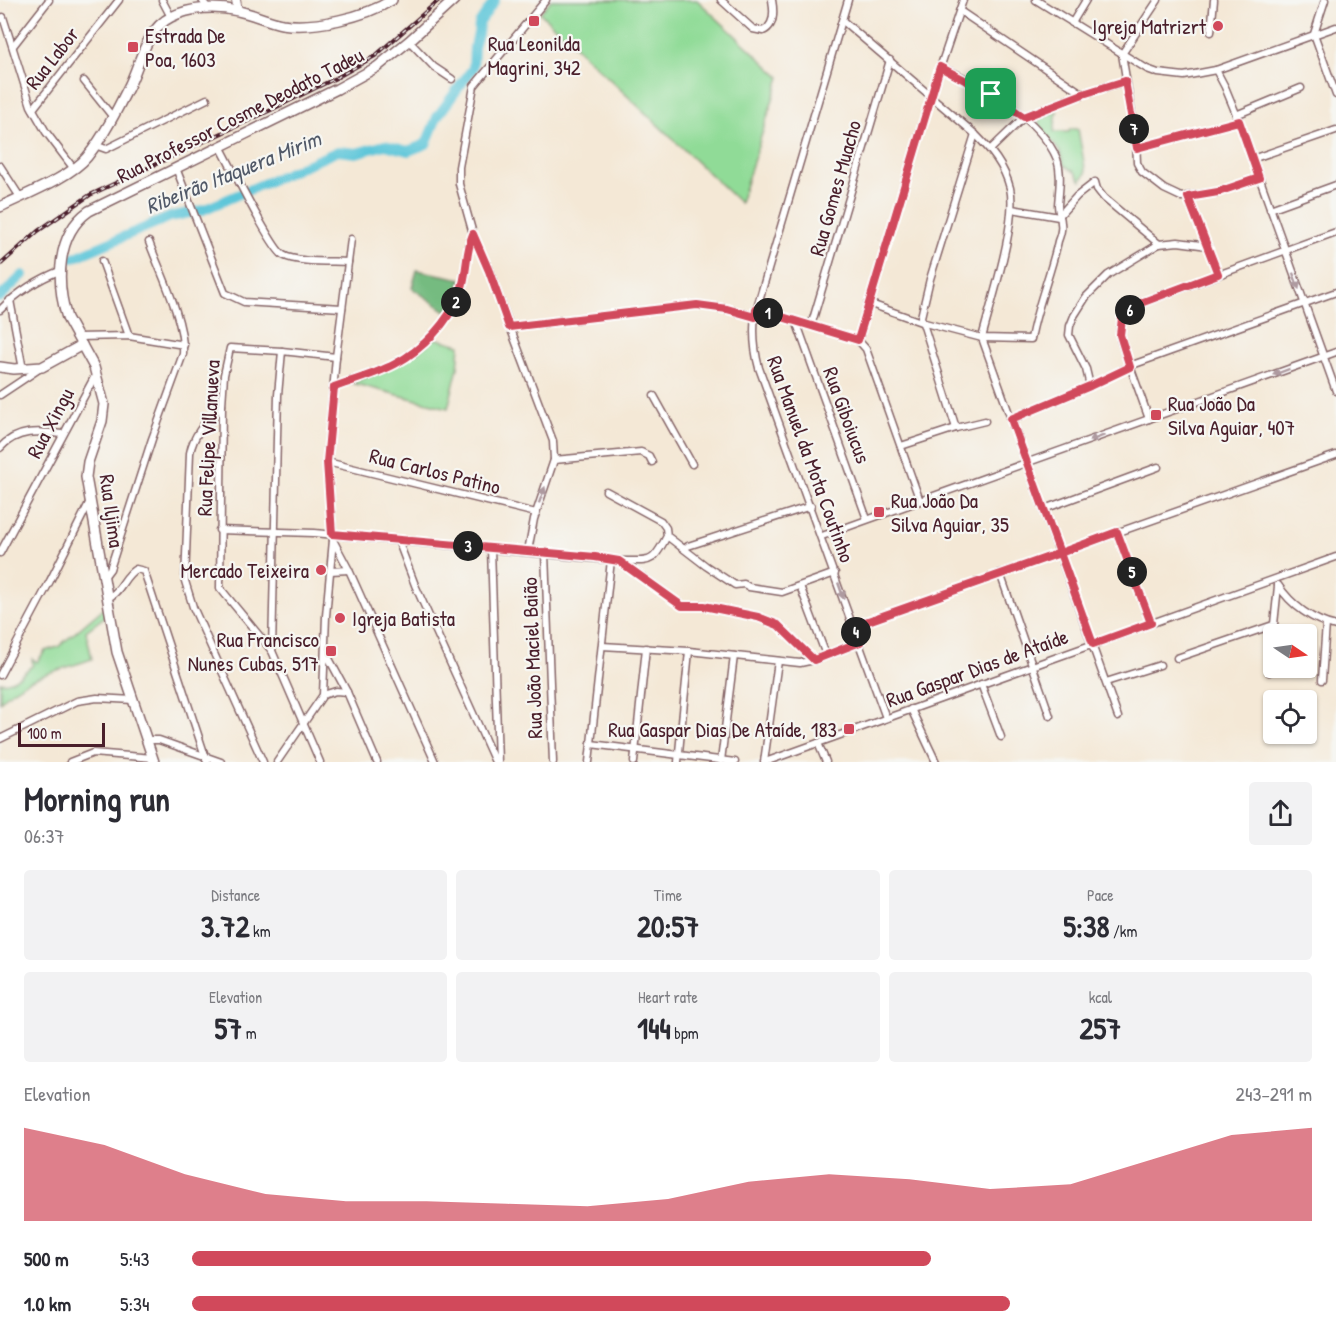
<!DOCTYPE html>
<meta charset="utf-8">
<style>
body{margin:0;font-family:"Patrick Hand",sans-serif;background:#f2f2f3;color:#2b2b33;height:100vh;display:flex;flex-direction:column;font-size:22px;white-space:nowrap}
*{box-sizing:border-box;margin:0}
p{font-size:20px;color:#7c7c81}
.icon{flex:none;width:33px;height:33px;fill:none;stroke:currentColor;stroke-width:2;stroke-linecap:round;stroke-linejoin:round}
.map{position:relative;height:762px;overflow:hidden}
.details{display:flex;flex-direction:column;background:#fff;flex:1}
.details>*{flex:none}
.needle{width:39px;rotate:103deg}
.tools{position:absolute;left:1263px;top:624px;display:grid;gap:12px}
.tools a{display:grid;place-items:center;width:54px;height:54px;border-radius:6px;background:#fff;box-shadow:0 2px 4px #0004;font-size:30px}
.scale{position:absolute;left:18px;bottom:15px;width:87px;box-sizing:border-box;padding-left:6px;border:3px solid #4a1f2b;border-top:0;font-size:16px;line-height:21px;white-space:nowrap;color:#4a1f2b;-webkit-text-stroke:4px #f6f6f2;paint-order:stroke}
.pin{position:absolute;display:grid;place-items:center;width:51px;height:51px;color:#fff;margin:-26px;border-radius:12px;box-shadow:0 3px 9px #0006}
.km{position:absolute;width:30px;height:30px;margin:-15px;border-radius:50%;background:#222;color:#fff;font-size:16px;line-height:30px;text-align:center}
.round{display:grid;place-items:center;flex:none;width:63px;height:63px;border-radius:6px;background:#f2f2f3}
.summary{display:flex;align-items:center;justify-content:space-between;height:102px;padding:0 24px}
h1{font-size:33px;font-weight:700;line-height:45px}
.metrics{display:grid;grid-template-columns:repeat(3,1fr);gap:9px;height:102px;padding:6px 24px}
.metrics div{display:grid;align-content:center;border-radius:6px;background:#f2f2f3;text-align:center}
.metrics b{font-size:30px;font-weight:700}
.metrics small{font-size:16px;font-weight:400}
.metrics p{font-size:16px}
.chart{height:168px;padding:12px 24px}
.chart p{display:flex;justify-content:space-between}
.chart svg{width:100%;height:108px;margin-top:6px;fill:#d1495b;opacity:.7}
ul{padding:0 24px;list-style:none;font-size:20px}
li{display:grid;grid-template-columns:96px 72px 1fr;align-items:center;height:45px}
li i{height:15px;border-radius:8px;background:#d1495b}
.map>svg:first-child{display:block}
.green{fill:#90db97;stroke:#6d7d61;stroke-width:1.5}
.forest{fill:#74bb80;stroke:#5f6d56;stroke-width:1.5}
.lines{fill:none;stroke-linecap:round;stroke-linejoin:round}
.river{stroke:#5dc6d9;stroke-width:10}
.minor-casing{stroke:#866567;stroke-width:9}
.tertiary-casing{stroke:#866567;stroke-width:10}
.secondary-casing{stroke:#866567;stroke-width:12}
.minor{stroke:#fff;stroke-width:6}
.tertiary{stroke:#fff;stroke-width:8}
.secondary{stroke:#fff;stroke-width:9}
.rail-casing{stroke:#4a1f2b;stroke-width:4}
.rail{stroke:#f6f6f2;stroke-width:1.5;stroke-dasharray:4.5;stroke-linecap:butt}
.oneway{fill:#ae9aa0}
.route-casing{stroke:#fff;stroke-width:12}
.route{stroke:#d1495b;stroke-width:8}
.poi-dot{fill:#d1495b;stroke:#f6f6f2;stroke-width:2}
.labels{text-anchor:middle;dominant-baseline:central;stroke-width:4.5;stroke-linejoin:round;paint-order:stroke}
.poi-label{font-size:21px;fill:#4a1f2b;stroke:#f6f6f2;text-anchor:end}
.street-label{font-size:21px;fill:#4a1f2b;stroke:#f6f6f2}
.water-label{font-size:22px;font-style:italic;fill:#515968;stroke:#f6f6f2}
</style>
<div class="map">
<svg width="1336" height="762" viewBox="0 0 1336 762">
<rect width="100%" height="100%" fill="#f6f6f2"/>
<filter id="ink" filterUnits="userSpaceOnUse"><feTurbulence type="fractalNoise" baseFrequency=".0167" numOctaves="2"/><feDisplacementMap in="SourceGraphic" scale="12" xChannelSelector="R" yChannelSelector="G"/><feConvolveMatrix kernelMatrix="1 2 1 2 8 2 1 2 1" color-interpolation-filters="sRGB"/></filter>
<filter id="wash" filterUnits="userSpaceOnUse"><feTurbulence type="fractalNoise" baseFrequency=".008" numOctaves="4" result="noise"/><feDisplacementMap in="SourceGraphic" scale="24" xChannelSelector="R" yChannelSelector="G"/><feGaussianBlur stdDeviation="1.35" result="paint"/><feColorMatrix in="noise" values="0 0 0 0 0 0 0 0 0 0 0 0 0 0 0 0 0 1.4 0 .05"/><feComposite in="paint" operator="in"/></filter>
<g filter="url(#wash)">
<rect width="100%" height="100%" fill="#f4e8d6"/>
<g class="green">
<path d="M551,0H697L780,77L740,203L540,13Z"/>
<path d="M1057,111L1054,132H1069L1070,129H1078L1086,173L1081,181L1075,172L1064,165L1060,152L1039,125V118Z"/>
<path d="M434,338L460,345L458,368L448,408L352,383C383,370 410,361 434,338Z"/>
<path d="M105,607L107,615L86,631L92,659C61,670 22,677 0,702V682C11,685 25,672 33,665L32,659L37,662L45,651L58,647Z"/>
</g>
<path class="forest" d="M417,270L462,279L447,312L412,288Z"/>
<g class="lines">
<g class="river">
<path d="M73,258L170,217L203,210L338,151L356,153L385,145L408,151L426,144L437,117L473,68L474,47L478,34L479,24L495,0"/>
<path d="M0,297L23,275"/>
</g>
</g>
</g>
<g filter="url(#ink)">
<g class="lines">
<g class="minor-casing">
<g id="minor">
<path d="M162,0L171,17"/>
<path d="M202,0L208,8"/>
<path d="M721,0L753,29L763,31C775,26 774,11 772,0"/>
<path d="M848,0L755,314C753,332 754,350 759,368L886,718"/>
<path d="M1036,0L1147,69L1158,73L1184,76L1216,70L1336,27"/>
<path d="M1325,0L1314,34L1336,95"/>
<path d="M960,11L1083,94"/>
<path d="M3,17L31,106L46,132L74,169"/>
<path d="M843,21L975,134C991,150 1004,165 1010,188C1018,221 991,302 982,338"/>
<path d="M1072,23L1086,0"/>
<path d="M1211,32L1214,0"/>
<path d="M409,41L434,67L452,79"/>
<path d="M13,46L49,0"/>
<path d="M1122,54L1136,139L1137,163L1142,172L1164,189L1181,197L1218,192L1259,178"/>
<path d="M1122,54L1158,0"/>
<path d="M1216,70L1225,87L1239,121L1336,391"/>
<path d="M84,81L112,116"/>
<path d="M33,109L119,0"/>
<path d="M1236,115L1301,88"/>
<path d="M95,145L106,149L207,99"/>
<path d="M220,146C230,164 271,248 283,255C297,263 331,261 348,262"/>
<path d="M1137,148L1239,121"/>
<path d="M991,149L1024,117L1083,94L1125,81"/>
<path d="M1252,159L1336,130"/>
<path d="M0,166L20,197"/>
<path d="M176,168L225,293L244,302L342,308"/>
<path d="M1188,197L1218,274"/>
<path d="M1012,209L1059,217"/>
<path d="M1270,209L1336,185"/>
<path d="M1059,216L1077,196L1095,182L1097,189L1104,198L1159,244L1178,242L1208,246"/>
<path d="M102,261L129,336"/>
<path d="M10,300L22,364"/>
<path d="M868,303L921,322L982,338L1031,339C1037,305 1051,274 1058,241C1060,236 1062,228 1061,223C1061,217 1058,212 1058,205C1059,190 1062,174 1057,159C1040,118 979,83 940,67"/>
<path d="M757,309L858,340"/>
<path d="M0,310C18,292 38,279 62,270"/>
<path d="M796,321L867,519"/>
<path d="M811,326L890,60"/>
<path d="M509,327L697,305L727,309L755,317"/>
<path d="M77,337L129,336L184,345"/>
<path d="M982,338L1118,717"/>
<path d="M1090,386L1086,369L1069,335L1070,326L1074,316L1086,297L1108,275L1159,244"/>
<path d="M334,387C354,380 376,374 395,364C422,350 449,322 460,293C468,274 465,252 473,234"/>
<path d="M0,395L39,369"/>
<path d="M654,396L692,464"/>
<path d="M222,405C208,420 194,432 190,453L185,581L193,607L263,762"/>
<path d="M1011,419L1090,386L1135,364L1336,292"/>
<path d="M1149,419L1121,341C1117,323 1124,314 1138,304L1336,232"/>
<path d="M956,428L921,317L930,279L975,134"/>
<path d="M901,446L956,428L985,421"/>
<path d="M0,448C17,429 39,431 62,434"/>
<path d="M554,460L641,452L649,456L652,462"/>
<path d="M327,462L536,513"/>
<path d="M606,491L661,521L666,528L667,536C651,567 650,560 619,561"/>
<path d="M920,501L866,349L858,340L934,86L963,0"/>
<path d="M1044,509L1158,467"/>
<path d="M219,530L314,533L611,560L619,561L630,568L682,606H704L758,617L778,625L814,660"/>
<path d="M1117,532L1151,623"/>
<path d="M667,536L706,566L735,585L744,584L749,587L782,592L835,573"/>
<path d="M822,536L1336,352"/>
<path d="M333,540L349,570L435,762"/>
<path d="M398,540L415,585L495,762"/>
<path d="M491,548L498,762"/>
<path d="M685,549L688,546L811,506"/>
<path d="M528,551L534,519L554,460L553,441L489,271L473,234L459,184V167L474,86L546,0"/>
<path d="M0,553L96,374"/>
<path d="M545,553L553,762"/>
<path d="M330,571L349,570"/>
<path d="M1000,573L1050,716"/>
<path d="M104,577L110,569L152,439L183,354C185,321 161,274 149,242"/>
<path d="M1278,585C1291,605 1313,621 1336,626"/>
<path d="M800,586L826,655"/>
<path d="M108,598C122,591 124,575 136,569L144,571L207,762"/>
<path d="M854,626L1336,455"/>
<path d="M602,646L689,651L800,663L814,660L860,642"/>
<path d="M272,651L220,588L222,405L224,375L230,348L282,351"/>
<path d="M326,653L347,692L377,762"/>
<path d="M1177,658L1273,625"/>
<path d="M1269,672L1278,586"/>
<path d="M0,675L50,581L90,501"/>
<path d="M1322,680L1326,624"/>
<path d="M1106,682L1160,665"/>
<path d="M981,684L1001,737"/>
<path d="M323,695L336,691L347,692"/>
<path d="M911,709L936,762"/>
<path d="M0,739L77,701L97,698L133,700"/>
<path d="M148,740H159L221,762"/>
<path d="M818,743L826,762"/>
<path d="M591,744L735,762"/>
<path d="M721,761L734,656"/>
<path d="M70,762L93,753L153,758"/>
<path d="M277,762L323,695L326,616L333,540L327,462L336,357L351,239"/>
<path d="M320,762L272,651L278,395L282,351L336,357"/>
<path d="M589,762L611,560"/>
<path d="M634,762L646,648"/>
<path d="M678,762L689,651"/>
<path d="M764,762L778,661"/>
<path d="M765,762L1336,557"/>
</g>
</g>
<g class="tertiary-casing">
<path id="tertiary" d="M236,0L238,11"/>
</g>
<g class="secondary-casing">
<g id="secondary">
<path d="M0,207C24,195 71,177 87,157C104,136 117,110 129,86C140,64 146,29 171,17C191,7 216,6 238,11C253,14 267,21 282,24C313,29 365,17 392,0"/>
<path d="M0,367L14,369L42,367L82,345"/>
<path d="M154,762L117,652L86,477L88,462L102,421L104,404L94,367L67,318C56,283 56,234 89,211L337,89L377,67L409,41L454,0"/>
</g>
</g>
<use href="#minor" class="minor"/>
<use href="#tertiary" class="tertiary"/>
<use href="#secondary" class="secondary"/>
<g class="rail-casing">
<path id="rail" d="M0,265L38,231L90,195L271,110L336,78L375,56L439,0"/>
</g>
<use href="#rail" class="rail"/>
</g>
<defs><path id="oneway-solid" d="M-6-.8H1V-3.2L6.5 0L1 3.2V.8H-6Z" transform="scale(1.5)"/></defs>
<g class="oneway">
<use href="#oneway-solid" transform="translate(1296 281) rotate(70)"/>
<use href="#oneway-solid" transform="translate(1281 372) rotate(160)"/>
<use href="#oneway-solid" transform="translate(1097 438) rotate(160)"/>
<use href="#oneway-solid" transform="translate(542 495) rotate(-70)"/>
<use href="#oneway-solid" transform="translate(841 591) rotate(71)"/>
</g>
</g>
<g class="lines" filter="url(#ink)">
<g class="route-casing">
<path id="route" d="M991,94L940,67L858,340L756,309L755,317L727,309L697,305L509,327L489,271L473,234C465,252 468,274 460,293C449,322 422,350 395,364C376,374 354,380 334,387L327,462L332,534L595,557L619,561L682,606H704L758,617L778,625L814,660L860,642L854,626L1060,553L1093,644L1151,623L1117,532L1060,553L1011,419L1090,386L1130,367L1120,335L1122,318L1138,304L1218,274L1188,197L1218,192L1259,178L1239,121L1137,148L1125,81L1083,94L1024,117L991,94"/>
</g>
<use href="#route" class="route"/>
</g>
<g class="poi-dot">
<rect x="528" y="15" width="12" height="12" rx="3"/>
<circle cx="1218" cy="26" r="6"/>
<rect x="127" y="41" width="12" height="12" rx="3"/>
<rect x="1150" y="409" width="12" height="12" rx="3"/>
<rect x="873" y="506" width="12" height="12" rx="3"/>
<circle cx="321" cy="570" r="6"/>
<circle cx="340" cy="618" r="6"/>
<rect x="325" y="645" width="12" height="12" rx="3"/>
<rect x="843" y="723" width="12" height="12" rx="3"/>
</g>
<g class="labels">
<g class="poi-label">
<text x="1206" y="26">Igreja Matrizrt</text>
<text x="145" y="35" text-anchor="start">Estrada De<tspan x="145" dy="24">Poa, 1603</tspan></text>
<text x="534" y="43" text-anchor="middle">Rua Leonilda<tspan x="534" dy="24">Magrini, 342</tspan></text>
<text x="1168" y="403" text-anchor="start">Rua João Da<tspan x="1168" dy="24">Silva Aguiar, 407</tspan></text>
<text x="891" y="500" text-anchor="start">Rua João Da<tspan x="891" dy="24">Silva Aguiar, 35</tspan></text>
<text x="309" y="570">Mercado Teixeira</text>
<text x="352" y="618" text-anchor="start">Igreja Batista</text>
<text x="319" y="639">Rua Francisco<tspan x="319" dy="24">Nunes Cubas, 517</tspan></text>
<text x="837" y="729">Rua Gaspar Dias De Ataíde, 183</text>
</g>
<g class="street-label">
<text transform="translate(52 58) rotate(-52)">Rua Labor</text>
<text transform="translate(240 115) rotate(-27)">Rua Professor Cosme Deodato Tadeu</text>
<text transform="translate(835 188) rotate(-74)">Rua Gomes Muacho</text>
<text transform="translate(847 415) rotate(70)">Rua Giboiucus</text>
<text transform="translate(50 423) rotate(-62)">Rua Xingu</text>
<text transform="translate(208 438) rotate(-87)">Rua Felipe Villanueva</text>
<text transform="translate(811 459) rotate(70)">Rua Manuel da Mota Coutinho</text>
<text transform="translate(435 471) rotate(14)">Rua Carlos Patino</text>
<text transform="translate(112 511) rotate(82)">Rua Iljima</text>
<text transform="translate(532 658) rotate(-92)">Rua João Maciel Baião</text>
<text transform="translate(977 668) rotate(-20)">Rua Gaspar Dias de Ataíde</text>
</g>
<g class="water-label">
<text transform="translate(233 172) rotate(-22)">Ribeirão Itaquera Mirim</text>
</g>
</g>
</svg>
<div class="tools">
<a><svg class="needle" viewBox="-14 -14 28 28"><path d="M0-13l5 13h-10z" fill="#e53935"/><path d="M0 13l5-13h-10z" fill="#7c7c81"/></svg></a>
<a><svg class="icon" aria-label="locate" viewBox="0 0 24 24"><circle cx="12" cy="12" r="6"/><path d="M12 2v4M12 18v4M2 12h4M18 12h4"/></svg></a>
</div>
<div class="scale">100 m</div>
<div class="pin" style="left:991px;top:94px;background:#1e9e55"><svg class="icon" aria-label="arrive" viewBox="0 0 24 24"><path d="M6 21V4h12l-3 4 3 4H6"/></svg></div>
<b class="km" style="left:768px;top:313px">1</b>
<b class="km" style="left:456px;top:302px">2</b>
<b class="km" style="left:468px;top:546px">3</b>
<b class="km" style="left:856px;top:632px">4</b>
<b class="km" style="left:1132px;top:572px">5</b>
<b class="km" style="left:1130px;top:310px">6</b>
<b class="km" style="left:1134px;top:129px">7</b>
</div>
<section class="details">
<div class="summary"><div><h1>Morning run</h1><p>06:37</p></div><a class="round"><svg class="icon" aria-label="share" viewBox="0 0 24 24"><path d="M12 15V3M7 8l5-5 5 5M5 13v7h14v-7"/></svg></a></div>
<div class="metrics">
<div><p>Distance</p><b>3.72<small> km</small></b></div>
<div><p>Time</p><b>20:57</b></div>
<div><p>Pace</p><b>5:38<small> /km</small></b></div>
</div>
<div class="metrics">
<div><p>Elevation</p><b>57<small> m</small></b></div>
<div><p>Heart rate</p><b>144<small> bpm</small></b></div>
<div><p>kcal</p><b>257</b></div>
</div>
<div class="chart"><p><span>Elevation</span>243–291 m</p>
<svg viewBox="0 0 160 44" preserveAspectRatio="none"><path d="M0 44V6L10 13L20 25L30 33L40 36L50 36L60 37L70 38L80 35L90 28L100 25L110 27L120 31L130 29L140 19L150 9L160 6V44z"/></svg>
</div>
<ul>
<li><b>500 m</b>5:43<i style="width:66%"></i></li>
<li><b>1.0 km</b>5:34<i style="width:73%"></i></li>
</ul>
</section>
